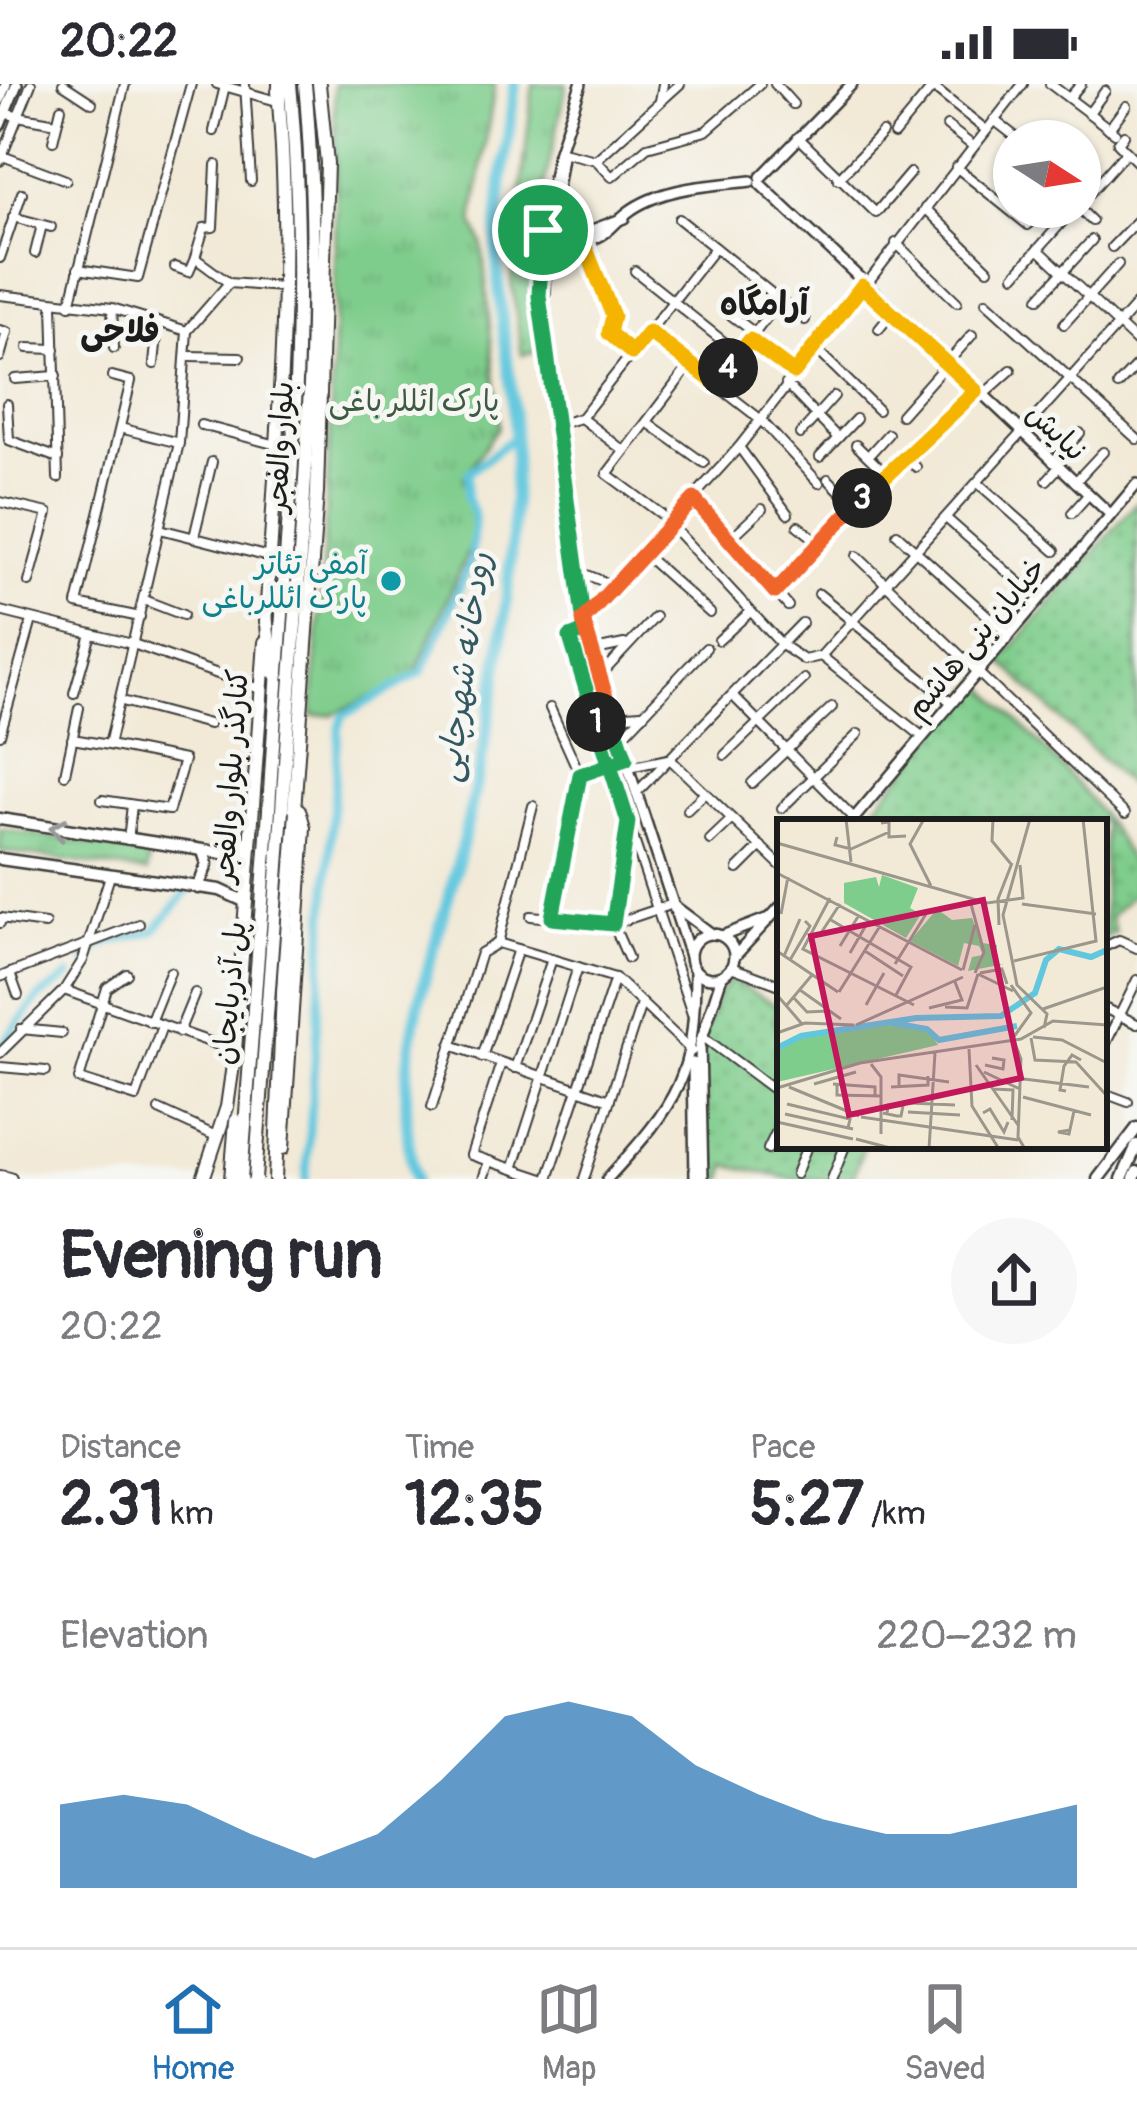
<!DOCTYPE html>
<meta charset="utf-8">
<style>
body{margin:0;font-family:Pangolin,"Playpen Sans Arabic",sans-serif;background:#f7f7f7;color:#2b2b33;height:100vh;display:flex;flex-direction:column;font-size:45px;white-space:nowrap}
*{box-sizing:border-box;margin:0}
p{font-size:39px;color:#7c7c81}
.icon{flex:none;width:66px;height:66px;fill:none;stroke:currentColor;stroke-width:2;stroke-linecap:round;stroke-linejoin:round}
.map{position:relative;height:1095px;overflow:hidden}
.details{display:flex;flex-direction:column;background:#fff;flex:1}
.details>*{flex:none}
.needle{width:78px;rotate:102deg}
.fabs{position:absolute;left:993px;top:36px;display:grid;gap:24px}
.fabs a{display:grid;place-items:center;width:108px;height:108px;border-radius:50%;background:#fff;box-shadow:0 3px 9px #0004;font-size:60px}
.pin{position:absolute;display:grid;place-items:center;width:102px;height:102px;color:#fff;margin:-51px;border:6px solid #fff;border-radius:50%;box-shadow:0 3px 12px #0007}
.km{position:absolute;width:60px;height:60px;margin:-30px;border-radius:50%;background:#222;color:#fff;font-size:33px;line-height:60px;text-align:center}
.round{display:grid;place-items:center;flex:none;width:126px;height:126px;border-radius:63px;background:#f7f7f7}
.headline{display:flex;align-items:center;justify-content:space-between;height:204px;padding:0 60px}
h1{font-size:66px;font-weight:800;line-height:90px}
.stats{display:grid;grid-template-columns:repeat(3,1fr);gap:18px;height:204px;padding:12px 60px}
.stats div{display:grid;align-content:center}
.stats b{font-size:60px;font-weight:800}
.stats small{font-size:33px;font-weight:400}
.stats p{font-size:33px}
.chart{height:336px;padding:24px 60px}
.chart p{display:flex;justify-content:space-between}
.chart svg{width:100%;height:216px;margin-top:12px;fill:#1f6fb2;opacity:.7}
.status{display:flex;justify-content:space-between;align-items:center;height:84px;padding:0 60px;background:#fff;direction:ltr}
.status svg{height:33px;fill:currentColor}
.tab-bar{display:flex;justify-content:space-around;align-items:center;height:168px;border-top:3px solid #e1e1e2;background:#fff;font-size:33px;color:#7c7c81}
.tab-bar a{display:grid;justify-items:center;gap:6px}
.tab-bar .selected{color:#1f6fb2}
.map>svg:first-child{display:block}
.grass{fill:url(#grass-tufts);stroke:#4e7454;stroke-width:3}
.garden{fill:url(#garden-dots);stroke:#4e7454;stroke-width:3}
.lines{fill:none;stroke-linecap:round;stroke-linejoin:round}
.canal{stroke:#61c7de;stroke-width:8}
.river{stroke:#61c7de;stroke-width:12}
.minor-casing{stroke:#3c3b38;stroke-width:12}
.tertiary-casing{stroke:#3c3b38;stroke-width:14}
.secondary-casing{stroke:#3c3b38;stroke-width:15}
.primary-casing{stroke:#3c3b38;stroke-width:16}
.trunk-casing{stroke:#3c3b38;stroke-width:16}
.minor{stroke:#fff;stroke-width:8}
.tertiary{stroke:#fff;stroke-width:9}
.secondary{stroke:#fff;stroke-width:10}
.primary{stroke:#fff;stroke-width:12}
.trunk{stroke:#fff;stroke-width:12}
.trunk-bridge-casing{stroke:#3c3b38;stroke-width:16;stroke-linecap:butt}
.trunk-bridge{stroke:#fff;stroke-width:12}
.oneway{stroke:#999}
.split-1-casing{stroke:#fff;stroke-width:24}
.split-2-casing{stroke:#fff;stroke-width:24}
.split-3-casing{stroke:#fff;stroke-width:24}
.split-4-casing{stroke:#fff;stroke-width:24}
.split-5-casing{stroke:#fff;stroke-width:24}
.split-1{stroke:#22a559;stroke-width:15}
.split-2{stroke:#22a559;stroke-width:15}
.split-3{stroke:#f0652b;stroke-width:15}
.split-4{stroke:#f5b400;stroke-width:15}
.split-5{stroke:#f5b400;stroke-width:15}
.culture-dot{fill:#0f9aa8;stroke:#f6f6f2;stroke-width:4.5}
.labels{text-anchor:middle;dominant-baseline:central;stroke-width:10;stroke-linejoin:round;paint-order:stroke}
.park-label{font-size:30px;fill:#3f5a43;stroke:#f6f6f2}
.street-label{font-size:30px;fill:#1c1c1c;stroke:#f6f6f2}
.culture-label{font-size:30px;fill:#0d838f;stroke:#f6f6f2;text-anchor:end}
.neighbourhood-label{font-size:33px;font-weight:bold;fill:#1c1c1c;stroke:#f6f6f2}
.water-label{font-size:33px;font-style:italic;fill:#345860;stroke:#f6f6f2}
.inset-river{fill:none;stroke:#61c7de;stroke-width:6}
.inset-road{fill:none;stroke:#9c978c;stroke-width:3}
.view{fill:#c2185b;fill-opacity:0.15;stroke:#c2185b;stroke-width:6}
.inset-edge{fill:none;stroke:#1c1c1c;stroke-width:6}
</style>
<div class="status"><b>20:22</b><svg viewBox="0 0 49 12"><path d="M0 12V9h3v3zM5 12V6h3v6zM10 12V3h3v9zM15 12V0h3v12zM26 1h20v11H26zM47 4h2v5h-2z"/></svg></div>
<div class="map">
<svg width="1137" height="1095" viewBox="0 0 1137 1095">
<defs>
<pattern id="grass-tufts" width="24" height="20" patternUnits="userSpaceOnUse" patternTransform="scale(3)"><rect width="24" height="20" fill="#7fcd8c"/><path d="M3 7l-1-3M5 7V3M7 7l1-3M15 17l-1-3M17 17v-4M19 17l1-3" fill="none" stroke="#6daf78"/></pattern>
<pattern id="garden-dots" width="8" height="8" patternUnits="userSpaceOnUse" patternTransform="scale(3)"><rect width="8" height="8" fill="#7fcd8c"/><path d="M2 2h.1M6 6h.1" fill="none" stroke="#6daf78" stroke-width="1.8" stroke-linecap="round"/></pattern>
</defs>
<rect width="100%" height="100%" fill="#f6f6f2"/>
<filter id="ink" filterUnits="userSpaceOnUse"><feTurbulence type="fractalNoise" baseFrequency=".00833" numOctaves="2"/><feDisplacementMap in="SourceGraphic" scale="24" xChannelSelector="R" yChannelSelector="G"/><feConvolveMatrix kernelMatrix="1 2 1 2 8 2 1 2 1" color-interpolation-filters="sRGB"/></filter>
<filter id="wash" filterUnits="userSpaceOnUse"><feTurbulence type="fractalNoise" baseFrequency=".004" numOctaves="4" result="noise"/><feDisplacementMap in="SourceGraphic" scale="48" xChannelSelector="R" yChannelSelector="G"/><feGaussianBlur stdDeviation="2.7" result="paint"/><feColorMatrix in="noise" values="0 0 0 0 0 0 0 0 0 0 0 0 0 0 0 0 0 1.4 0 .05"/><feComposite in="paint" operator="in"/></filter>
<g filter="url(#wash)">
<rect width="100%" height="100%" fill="#f2e9d6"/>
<g class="grass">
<path d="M334,0H495L473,138L482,158L499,342L463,394L473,441L469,465L413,594L331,631L312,632C328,421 340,212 334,0Z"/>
<path d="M533,0H567L532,157L538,267L522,271L511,197Z"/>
<path d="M0,745L149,769L147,788L0,767Z"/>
</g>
<g class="garden">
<path d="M1137,418V693L1128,701L1001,577Z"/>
<path d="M980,598C1021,642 1137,748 1137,806L1110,833L1115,849L1104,854V738H862Z"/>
<path d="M731,896L780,924L773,936L780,941V1062H864L852,1095H792L727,1081L724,1095H705L706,1006L697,986L698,965L720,908Z"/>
</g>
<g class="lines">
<g class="canal">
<path d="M85,877L100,861L154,847L187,808"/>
<path d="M0,963L38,914L70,892"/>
<path d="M306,1095L339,645L343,632L422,588L471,477L475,433L467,413L468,389L515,352"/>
</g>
<path class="river" d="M415,1095C389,983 425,900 454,793C490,654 514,515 515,371C516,302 497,232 497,163C498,109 509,53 515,0"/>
</g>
</g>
<g filter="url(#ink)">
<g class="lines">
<g class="minor-casing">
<g id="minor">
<path d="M63,0L92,19"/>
<path d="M217,0L277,17"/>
<path d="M245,0L251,97"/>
<path d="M775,0L793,20"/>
<path d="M929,0L986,46"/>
<path d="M1050,0L1115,49"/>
<path d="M1069,14L1081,0"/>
<path d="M660,17L663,0"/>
<path d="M1089,29L1105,7"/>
<path d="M6,30L57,39"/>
<path d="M994,36L1021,57"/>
<path d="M947,42L973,62"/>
<path d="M1109,45L1126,22"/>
<path d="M214,47L225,2"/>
<path d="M894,50L933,3"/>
<path d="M1124,51L1118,59L1137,78"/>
<path d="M798,53L876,129L910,89"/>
<path d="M53,57L61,24"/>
<path d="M562,68L596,76L612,93L647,63L706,47L760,0"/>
<path d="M0,71L66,96"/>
<path d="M596,76L680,0"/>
<path d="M0,77L31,0"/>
<path d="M216,81L213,143L204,144L195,174L229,199"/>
<path d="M956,83L1028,141"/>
<path d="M838,95L882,49"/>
<path d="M1080,120L1126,68"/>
<path d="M1078,123L1092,137"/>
<path d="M925,124L988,185"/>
<path d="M13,133L51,143"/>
<path d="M679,135L805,236"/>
<path d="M896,159L957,218"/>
<path d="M584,160L612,232L609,249L632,269"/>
<path d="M1112,163L1137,137"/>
<path d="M1038,165L1137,258"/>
<path d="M35,169L42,141"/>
<path d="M0,174L22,109"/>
<path d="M175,183L189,188L195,174"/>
<path d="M78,185L138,194L191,0"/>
<path d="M635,187L739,270"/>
<path d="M1015,191L1063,137"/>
<path d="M0,211L112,224L187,247L229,199L283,203"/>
<path d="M1039,214L1092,156"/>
<path d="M986,218L1137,355"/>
<path d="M53,220L58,394"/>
<path d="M70,221L125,0"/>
<path d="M112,224L114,264"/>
<path d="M724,226L755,249"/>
<path d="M1064,240L1118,180"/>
<path d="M879,245L892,229"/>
<path d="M0,246L7,248L0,273"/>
<path d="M648,248L760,335L819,399"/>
<path d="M750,256L794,289"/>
<path d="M814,263L878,326"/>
<path d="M28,264L55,265"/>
<path d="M189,272L240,273"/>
<path d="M154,280L158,241"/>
<path d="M112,292L131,297L77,520L140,533"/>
<path d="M15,295L56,292"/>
<path d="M716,300L780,216"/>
<path d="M786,300L838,354"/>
<path d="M1118,301L1137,281"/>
<path d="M983,311L1011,286"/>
<path d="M7,320L9,356L58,374"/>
<path d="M901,331L972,251"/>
<path d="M581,334L715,164"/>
<path d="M647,338L704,379"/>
<path d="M201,341L277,361"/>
<path d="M555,341L581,334L624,367"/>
<path d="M800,350L834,312"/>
<path d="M179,359L187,247"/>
<path d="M856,361L887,391"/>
<path d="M739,363L788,430"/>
<path d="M869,371L888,350"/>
<path d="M820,373L856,335"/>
<path d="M904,373L916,383"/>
<path d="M1053,378L1080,349"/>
<path d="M828,395L855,422"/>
<path d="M1047,396L1059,383"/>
<path d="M1075,398L1103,368"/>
<path d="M978,399L1055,467"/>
<path d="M694,415L788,522"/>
<path d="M0,418L48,429L29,498"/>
<path d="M1072,429L1088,411"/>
<path d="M661,430L607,390L690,281"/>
<path d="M947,435L1022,501"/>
<path d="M671,441L782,561L804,576L821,572L1137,220"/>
<path d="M798,442L819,458"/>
<path d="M160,445L269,473"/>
<path d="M897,450L1009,551"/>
<path d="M194,453L212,378"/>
<path d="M729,456L762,425"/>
<path d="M644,470L710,529"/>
<path d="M857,472L1125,730"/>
<path d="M575,486L612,501"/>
<path d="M775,508L855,422L976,307"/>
<path d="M819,510L952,619"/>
<path d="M144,516L183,531"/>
<path d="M0,527L136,561L260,605"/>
<path d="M584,534L739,363L1023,0"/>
<path d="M585,547L571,549L570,557L610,681"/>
<path d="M719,556L750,528"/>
<path d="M590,567L624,560"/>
<path d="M821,572L923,653"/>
<path d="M599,593L655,533"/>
<path d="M74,609L91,550"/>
<path d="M733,612L854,734"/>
<path d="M122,617L209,640"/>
<path d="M550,624L580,691L552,834L613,840L673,820"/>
<path d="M612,632L641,630"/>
<path d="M0,651L32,536"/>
<path d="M72,655L109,661L179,359L120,344"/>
<path d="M620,655L706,564"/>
<path d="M725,671L804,595"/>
<path d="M670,675L780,781"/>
<path d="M607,682L628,738L616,787L613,840L628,874"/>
<path d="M629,683L668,675"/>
<path d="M65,690L79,624"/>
<path d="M580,691L626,675"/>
<path d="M752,699L832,623"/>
<path d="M637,708L802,539"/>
<path d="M102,716L169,726L184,676L109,661"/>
<path d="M533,722L498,859L615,894L692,967"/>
<path d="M782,724L858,650"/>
<path d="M687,726L705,709"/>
<path d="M628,738L692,930"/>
<path d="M128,756L132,721"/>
<path d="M710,756L732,735"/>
<path d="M738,785L761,762"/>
<path d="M531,832L552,834"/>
<path d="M0,839L1,834L45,840"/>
<path d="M1104,863L1119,856L1137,864"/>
<path d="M731,883L780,901"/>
<path d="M10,889L18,911"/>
<path d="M127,890L107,904L79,995L136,1013L162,942"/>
<path d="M0,893L139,840"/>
<path d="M64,906L235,967"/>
<path d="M1104,924L1137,940"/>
<path d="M150,938L170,888"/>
<path d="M21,945L62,949"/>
<path d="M179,948L195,909"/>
<path d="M702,952L780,1010"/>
<path d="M451,961L610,1016"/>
<path d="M1104,963L1137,896"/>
<path d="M0,969L64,906L83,876L110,792"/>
<path d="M482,973L518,865"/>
<path d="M501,979L471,1071L543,1095"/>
<path d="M0,983L46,987"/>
<path d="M515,984L552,875"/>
<path d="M1104,1009L1128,1018"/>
<path d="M432,1023L481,869L498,859"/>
<path d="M159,1026L218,1053"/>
<path d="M768,1065L780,1040"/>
<path d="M513,1085L578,883"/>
<path d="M796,1090L807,1062"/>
<path d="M483,1095L489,1077"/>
<path d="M548,1095L615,894"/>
<path d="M584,1095L641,920"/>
<path d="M832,1095L845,1062"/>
</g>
</g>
<g class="tertiary-casing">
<g id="tertiary">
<path d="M0,16L6,0"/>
<path d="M0,41L17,0"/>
<path d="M761,93L852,0"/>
<path d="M760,100L1111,431"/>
<path d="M556,110L562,73"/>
<path d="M543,146L557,73L581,0"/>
<path d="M553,149H584L624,134"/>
<path d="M540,157L539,211L590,567L690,872"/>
<path d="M551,160C622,160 601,137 649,116C680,102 717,101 751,97"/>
<path d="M545,209L546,161"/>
<path d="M851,738L1137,400"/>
<path d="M673,821L712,850"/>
<circle cx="712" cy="872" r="22"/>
<path d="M722,852L766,835"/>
<path d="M735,872L780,823"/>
<path d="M693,979L695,1095"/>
<path d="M607,1095C679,1017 695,992 695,886"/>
<path d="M703,1095L700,960L722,892"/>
</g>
</g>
<g class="secondary-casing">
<g id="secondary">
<path d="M0,735L229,770L251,755"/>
<path d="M0,775L220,806L246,818"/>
<path d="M198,804L207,780L203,767"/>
<path d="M1098,1095L1137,1044"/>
<path d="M1122,1095L1137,1061"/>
<path d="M1134,1095L1137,1088"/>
</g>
</g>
<g class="primary-casing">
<g id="primary">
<path d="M266,538C276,361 294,184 278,7"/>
<path d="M283,1064L304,743L299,726"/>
<path d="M0,1093L10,1095"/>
<path d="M203,1095L227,1023L235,967L265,558"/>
<path d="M275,1095L286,838L317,408L327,79L319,0"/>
</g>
</g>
<g class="trunk-casing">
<g id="trunk">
<path d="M279,0V17"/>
<path d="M266,528L271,587"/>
<path d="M269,726C282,486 313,241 290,0"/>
<path d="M282,727C296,487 327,241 305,0"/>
</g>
</g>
<use href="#minor" class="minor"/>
<use href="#tertiary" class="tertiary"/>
<use href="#secondary" class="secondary"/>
<use href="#primary" class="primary"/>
<use href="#trunk" class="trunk"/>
<g class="trunk-bridge-casing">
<g id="trunk-bridge">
<path d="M231,1095L236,1037"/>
<path d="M241,1095L269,726"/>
<path d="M255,1095L282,727"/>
</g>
</g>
<use href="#trunk-bridge" class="trunk-bridge"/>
</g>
<defs><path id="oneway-chevron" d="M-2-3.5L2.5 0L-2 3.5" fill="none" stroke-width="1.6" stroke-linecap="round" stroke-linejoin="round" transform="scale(3)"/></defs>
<use class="oneway" href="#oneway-chevron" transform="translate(58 745) rotate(-171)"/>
</g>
<g class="lines" filter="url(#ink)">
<g class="split-1-casing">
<path id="split-1" d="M543,146L539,212L585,547L570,553L596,638"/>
</g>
<g class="split-2-casing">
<path id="split-2" d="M596,638L628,738L613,840L552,834L580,691L626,675L611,630"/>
</g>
<g class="split-3-casing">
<path id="split-3" d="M611,630L583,536L694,415L775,508L862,414"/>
</g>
<g class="split-4-casing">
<path id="split-4" d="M728,284L750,256L794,289L862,202L976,307L862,414"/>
</g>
<g class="split-5-casing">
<path id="split-5" d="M543,146L553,148L551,160H584L613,232L609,249L632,269L649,248L716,300L728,284"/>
</g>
<use href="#split-1" class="split-1"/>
<use href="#split-2" class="split-2"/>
<use href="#split-3" class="split-3"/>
<use href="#split-4" class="split-4"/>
<use href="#split-5" class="split-5"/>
</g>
<circle class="culture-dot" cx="391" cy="497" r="12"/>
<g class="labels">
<g class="park-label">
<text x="414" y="317">پارک ائللر باغی</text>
</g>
<g class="street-label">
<text transform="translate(1056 348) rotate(43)">نیایش</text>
<text transform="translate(280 363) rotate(-87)">بلوار والفجر</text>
<text transform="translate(976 554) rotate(-50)">خیابان بنی هاشم</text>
<text transform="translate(231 692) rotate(-86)">کنارگذر بلوار والفجر</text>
<text transform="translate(230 909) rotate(-85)">پل آذربایجان</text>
</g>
<g class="culture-label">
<text x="367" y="480">آمفی تئاتر<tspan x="367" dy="34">پارک ائللرباغی</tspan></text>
</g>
<g class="neighbourhood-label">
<text x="764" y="220">آرامگاه</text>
<text x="120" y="247">فلاحی</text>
</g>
<g class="water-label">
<text transform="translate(464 583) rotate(-82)">رودخانه شهرچایی</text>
</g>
</g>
<g transform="translate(777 735)">
<rect width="330" height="330" fill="#f2e9d6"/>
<path d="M109,206L151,211L161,226L0,263V232L25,219Z" fill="#7fcd8c"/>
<path d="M105,56L141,69L133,89L144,95L129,119L67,84V64L99,58L102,68ZM160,90L175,101L195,99L205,124L220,126L218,145H227L191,152L195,138L206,136L202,127L187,124L181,147L133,122Z" fill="#7fcd8c"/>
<path class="inset-river" d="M110,203L150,210L162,221L240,207M0,229L24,217L139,199L224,197L258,174L269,141L282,130L314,138L330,131"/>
<path class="inset-road" d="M69,0L74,43M147,0L133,25L154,67M216,0L215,22L234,45M253,0L226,96L240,166L270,195L267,209M104,4L112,3V18L129,17M60,18L58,26L74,30L112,13M0,24L210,84L246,79L243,46M0,54L185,151M53,79L26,130L137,186M194,85L207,133L198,154M245,85L319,95M4,95L11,58M54,101L134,148L119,176M222,106L221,80L235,44M42,117L63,85M63,127L82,96M0,132L61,173M88,132L126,157M73,134L92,101M7,137L23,100M13,141L33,107L28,102M237,142L319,122L306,0M118,145L149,95M186,151L198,106M203,154L225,150L230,165M201,155L236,172M234,166L254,194L236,219L244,240M23,171L64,200M62,173L103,107M0,176L25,205M17,179L30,193L51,192M89,186L107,154M9,187L35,156M168,188L190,189L201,155M152,189L185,181L178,163M266,190L330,168M79,206L186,158M0,214L28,204L77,206M256,218L285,221L330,244M254,219L258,241L299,243L330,277M192,230L195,287L222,330M244,239L241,318L248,330M94,245L104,258V315M199,246L241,306M208,246L226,250L227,241L215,239M207,253L243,270M247,260L312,268M37,265L79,253M56,265L98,268V276M60,266V276L104,277M122,266V256L172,263M12,268L82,297M114,268L151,266V257M0,269L83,244L244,220L276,202L330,206M216,270L236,271L235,301M289,272L283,271L287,247L295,236L304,241M246,278L314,296M133,284L178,286M10,285L73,300L71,309M131,293L183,296M106,294L120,297H124L126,287L111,286L110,295M206,294L213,290L227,313L231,303M8,295L76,310M84,298L241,321M0,303L76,320M293,311L281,313L292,315L297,292M79,320L117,330M152,330L158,234"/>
<path class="view" d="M206,81L244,259L72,296L34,117Z"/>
<rect width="330" height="330" class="inset-edge"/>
</g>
</svg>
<div class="fabs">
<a><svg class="needle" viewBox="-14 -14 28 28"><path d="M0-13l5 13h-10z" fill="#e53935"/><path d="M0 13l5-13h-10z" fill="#7c7c81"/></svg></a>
</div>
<div class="pin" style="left:543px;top:146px;background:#1e9e55"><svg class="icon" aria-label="arrive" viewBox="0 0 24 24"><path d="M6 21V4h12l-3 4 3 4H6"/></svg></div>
<b class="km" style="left:596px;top:638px">1</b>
<b class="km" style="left:862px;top:414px">3</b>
<b class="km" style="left:728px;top:284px">4</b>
</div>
<section class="details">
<div class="headline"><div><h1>Evening run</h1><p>20:22</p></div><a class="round"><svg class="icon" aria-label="share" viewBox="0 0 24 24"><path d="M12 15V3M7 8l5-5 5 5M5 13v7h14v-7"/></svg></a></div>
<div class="stats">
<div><p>Distance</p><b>2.31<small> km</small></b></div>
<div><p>Time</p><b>12:35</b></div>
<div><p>Pace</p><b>5:27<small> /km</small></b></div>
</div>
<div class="chart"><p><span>Elevation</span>220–232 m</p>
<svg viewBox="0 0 160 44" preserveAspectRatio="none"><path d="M0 44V27L10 25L20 27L30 33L40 38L50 33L60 22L70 9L80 6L90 9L100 19L110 25L120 30L130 33L140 33L150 30L160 27V44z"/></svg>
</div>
</section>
<nav class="tab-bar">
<a class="selected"><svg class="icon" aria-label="home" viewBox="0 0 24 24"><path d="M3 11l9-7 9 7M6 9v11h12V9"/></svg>Home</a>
<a><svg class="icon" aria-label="map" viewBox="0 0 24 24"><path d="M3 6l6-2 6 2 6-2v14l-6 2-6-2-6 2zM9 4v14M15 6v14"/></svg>Map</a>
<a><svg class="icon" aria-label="saved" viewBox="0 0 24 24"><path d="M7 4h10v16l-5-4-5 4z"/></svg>Saved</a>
</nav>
